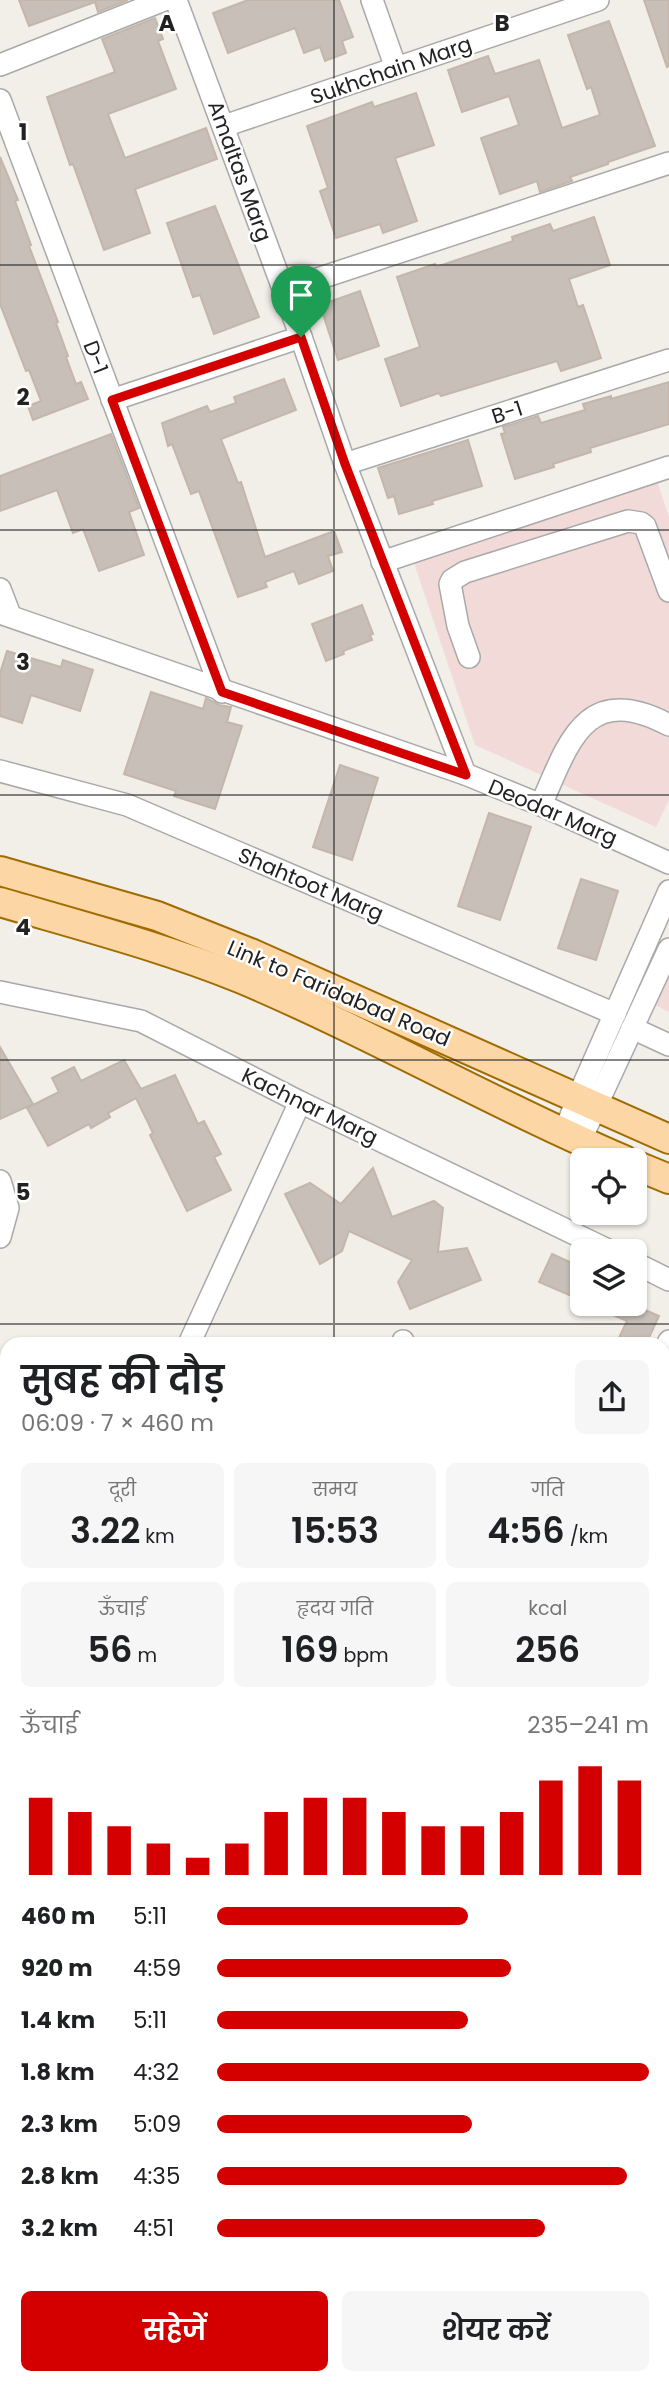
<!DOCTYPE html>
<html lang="hi">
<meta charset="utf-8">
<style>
body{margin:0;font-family:Poppins,"Noto Sans Devanagari",sans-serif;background:#f6f6f6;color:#202124;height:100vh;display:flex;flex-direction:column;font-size:26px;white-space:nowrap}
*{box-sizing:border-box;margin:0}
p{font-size:23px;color:#757577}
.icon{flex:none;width:38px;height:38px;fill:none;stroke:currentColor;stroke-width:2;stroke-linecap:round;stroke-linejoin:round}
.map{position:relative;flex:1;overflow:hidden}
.panel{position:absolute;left:0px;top:1337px;width:670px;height:1048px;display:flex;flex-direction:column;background:#fff;border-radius:21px 21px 0 0;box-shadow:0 2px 5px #0004}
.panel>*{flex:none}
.buttons{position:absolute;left:570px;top:1148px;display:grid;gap:14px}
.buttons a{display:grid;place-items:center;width:77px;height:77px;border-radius:10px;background:#fff;box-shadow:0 2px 5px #0004;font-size:35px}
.pin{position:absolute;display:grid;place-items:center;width:60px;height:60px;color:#fff;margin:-72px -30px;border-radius:50% 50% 50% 0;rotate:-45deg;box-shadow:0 0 7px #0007}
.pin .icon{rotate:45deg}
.round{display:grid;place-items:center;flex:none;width:74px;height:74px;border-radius:10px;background:#f6f6f6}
.head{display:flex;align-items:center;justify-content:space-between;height:119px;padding:0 21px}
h1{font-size:38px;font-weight:600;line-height:52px}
.figures{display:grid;grid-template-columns:repeat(3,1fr);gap:10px;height:119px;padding:7px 21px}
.figures div{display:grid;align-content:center;border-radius:10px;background:#f6f6f6;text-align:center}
.figures b{font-size:35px;font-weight:600}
.figures small{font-size:19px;font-weight:400}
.figures p{font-size:19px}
.chart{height:196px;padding:14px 21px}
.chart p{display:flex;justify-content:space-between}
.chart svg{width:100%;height:126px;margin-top:7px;stroke:#d40000;stroke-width:6}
.button{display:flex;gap:14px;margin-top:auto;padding:14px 21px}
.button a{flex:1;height:80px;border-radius:10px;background:#d40000;color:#fff;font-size:28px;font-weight:600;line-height:80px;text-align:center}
.button a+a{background:#f6f6f6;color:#202124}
ul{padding:0 21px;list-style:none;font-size:23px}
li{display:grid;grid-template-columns:112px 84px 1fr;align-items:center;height:52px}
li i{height:18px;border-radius:9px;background:#d40000}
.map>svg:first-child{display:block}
.commercial{fill:#f2dad9}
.building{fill:#c7bfb8;stroke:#c4b6ab;stroke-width:2}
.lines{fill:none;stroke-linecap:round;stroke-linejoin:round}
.minor-casing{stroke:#a9a9a9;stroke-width:24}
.major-casing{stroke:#a06b00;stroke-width:32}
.minor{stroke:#fff;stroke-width:21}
.major{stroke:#fcd6a4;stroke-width:28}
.route-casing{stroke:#fff;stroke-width:14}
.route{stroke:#d40000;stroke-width:9}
.grid{fill:none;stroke:#222;stroke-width:2;stroke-opacity:0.55}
.labels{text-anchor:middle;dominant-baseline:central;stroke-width:5;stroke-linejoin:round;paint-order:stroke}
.street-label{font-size:21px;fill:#222;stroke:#fff}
.grid-label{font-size:23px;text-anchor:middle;font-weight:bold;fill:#222;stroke:#fff;stroke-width:5;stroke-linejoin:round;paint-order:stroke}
</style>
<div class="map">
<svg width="669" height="2384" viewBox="0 0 669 2384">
<rect width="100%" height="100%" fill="#f2efe9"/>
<g class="commercial">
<path d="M657,481L669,517V800L656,827L475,745L414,563Z"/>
<path d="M669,964V1012L649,1002Z"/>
</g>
<g class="building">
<path d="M19,0H128L98,12L95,2L29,26Z"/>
<path d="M248,0H339L353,37L342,41L346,53L325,61L320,47L304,53L295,28L228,53L213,13Z"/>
<path d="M644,0H669V66L667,67Z"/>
<path d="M155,18L163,39L158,41L176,89L108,114L125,158L206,128L217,159L135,189L150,233L104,250L73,164L70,165L47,97L115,72L102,39Z"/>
<path d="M609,21L655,146L608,162V164L570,177L572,181L540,192L537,181L500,194L481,138L519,125L509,96L462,112L448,70L488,56L495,74L539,60L562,128L600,115L591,87L587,89L568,35Z"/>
<path d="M416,93L434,145L395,158L417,221L383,233L380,224L336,238L320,191L328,188L307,126L372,102L374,107Z"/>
<path d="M0,157L18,200L15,201L31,245L29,246L58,322L56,323L68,356L66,357L76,384L81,382L88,399L33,420L28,406L41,401L29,370L26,371L0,304Z"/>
<path d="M215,206L259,317L214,334L200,295L193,297L167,223Z"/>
<path d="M594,217L610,265L569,279L578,307L583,305L601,358L561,371L557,361L441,396L439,393L401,406L385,359L420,347L397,277L435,264L436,267L513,241L512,237L550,224L553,231Z"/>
<path d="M360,291L379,346L338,360L320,305Z"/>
<path d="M284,379L296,410L221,439L238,483L241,482L265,557L334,531L342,552L328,556L333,571L299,584L294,571L265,582L267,587L238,597L199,491L191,494L172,444L168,446L162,423L207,406L210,412L236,403L234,397Z"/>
<path d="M669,382V424L590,448L591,452L553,464L554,467L515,479L501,434L505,433L503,427L538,416L541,423L585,410L583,404L611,396V399Z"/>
<path d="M111,434L139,508L129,512L144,555L99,571L83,529L73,533L57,490L0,511V476Z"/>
<path d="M468,440L482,486L432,501L433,504L399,514L394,496L388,498L378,468Z"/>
<path d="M362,605L373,634L370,635L372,640L343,651L344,654L326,661L312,624Z"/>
<path d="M7,651L61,667L63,660L93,670L80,711L31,695L22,723L0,716V673Z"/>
<path d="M151,692L203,709L206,698L219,705L231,707L227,722L242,726L215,809L174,796L176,791L124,774Z"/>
<path d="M340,765L378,778L352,860L313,847Z"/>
<path d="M489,813L531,827L500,920L458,906Z"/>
<path d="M581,879L618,891L596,960L558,948Z"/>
<path d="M0,1047L33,1104L0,1119Z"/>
<path d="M124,1060L141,1089L175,1075L198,1124L204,1121L221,1154L214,1157L231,1190L187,1211L150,1135L153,1133L136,1098L108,1113L110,1117L91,1128L89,1124L48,1146L27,1108L59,1092L52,1078L74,1067L81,1081Z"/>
<path d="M373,1168L392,1217L434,1201L443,1208L438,1252L467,1248L481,1280L410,1309L398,1282L412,1260L349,1231L342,1251L320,1264L285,1194L310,1183L341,1204Z"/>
<path d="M552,1254L583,1268V1301L539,1282Z"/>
<path d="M588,1304H632L659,1316L646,1344H616L627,1321Z"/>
</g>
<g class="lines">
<g class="minor-casing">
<g id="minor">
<path d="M176,0L301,337L345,464L465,774"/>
<path d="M372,0L396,68"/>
<path d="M0,65L164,0"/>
<path d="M0,100L222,692"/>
<path d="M224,126L598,0"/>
<path d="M284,290L669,163"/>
<path d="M112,400L301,337"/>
<path d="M345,464L669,360"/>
<path d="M382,562L669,467"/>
<path d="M0,589L10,615"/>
<path d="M0,613L465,774L541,805L669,863"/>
<path d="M469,657L458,626L450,584L452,580L465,572L628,521L641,523L645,526L669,591"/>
<path d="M0,771L127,805L615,1014"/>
<path d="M541,805C569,741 586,681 669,725"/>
<path d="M0,992L141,1021L300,1102L610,1251"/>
<path d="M632,1028L669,1045"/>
<path d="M564,1134L578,1097L669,891"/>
<path d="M580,1141L669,949"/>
<path d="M0,1181L8,1208L0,1237"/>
<path d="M635,1263L669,1280"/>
<path d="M189,1344L300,1102"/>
<path d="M402,1344L403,1341"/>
<path d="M663,1354L669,1341"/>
<path d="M663,1463L669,1449"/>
<path d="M0,1565L7,1569"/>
<path d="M0,1630L7,1633"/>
<path d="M0,1859L7,1862"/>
<path d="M663,1945L669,1932"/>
<path d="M663,1966L669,1969"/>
<path d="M663,2203L669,2206"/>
<path d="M663,2240L669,2231"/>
<path d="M385,2384L387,2378"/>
<path d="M574,2384L578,2378"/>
</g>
</g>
<g class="major-casing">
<g id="major">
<path d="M0,871L157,916L253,954L669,1139"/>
<path d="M0,902C82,926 163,947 242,979C372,1034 495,1105 624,1160"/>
<path d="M635,1165L669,1179"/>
</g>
</g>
<use href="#minor" class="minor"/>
<use href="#major" class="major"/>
</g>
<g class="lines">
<g class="route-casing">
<path id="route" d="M301,337L345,464L466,775L222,692L112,400Z"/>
</g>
<use href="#route" class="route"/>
</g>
<path class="grid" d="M334,0V1344M0,265H669M0,530H669M0,795H669M0,1060H669M0,1324H669M0,1589H7M663,1589H669M0,1854H7M663,1854H669M0,2119H7M663,2119H669M334,2378V2384"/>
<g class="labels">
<g class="street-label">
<text transform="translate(391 70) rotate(-19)">Sukhchain Marg</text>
<text transform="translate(240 171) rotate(70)">Amaltas Marg</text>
<text transform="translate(96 357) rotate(69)">D-1</text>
<text transform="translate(507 412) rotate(-18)">B-1</text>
<text transform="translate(553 812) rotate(23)">Deodar Marg</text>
<text transform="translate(311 884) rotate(23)">Shahtoot Marg</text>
<text transform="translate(339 993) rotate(23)">Link to Faridabad Road</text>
<text transform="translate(310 1106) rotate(26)">Kachnar Marg</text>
</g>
</g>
<g class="grid-label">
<text x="167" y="31">A</text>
<text x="502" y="31">B</text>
<text x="23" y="140">1</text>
<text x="23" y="405">2</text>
<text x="23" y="670">3</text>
<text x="23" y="935">4</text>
<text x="23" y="1200">5</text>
</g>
</svg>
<div class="buttons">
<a><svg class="icon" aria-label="locate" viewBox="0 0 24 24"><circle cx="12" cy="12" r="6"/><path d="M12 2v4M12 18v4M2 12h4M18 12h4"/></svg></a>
<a><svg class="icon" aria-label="layers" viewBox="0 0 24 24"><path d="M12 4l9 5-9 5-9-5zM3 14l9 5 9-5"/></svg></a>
</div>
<div class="pin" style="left:301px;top:337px;background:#1e9e55"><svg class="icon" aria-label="arrive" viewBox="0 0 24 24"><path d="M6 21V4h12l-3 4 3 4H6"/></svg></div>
<section class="panel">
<div class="head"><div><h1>सुबह की दौड़</h1><p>06:09 · 7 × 460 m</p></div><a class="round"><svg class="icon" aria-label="share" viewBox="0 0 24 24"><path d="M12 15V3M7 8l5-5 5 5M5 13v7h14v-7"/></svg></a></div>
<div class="figures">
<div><p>दूरी</p><b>3.22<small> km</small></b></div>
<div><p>समय</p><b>15:53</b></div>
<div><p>गति</p><b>4:56<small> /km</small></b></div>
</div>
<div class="figures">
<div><p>ऊँचाई</p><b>56<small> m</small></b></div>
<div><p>हृदय गति</p><b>169<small> bpm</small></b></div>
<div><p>kcal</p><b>256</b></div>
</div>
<div class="chart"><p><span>ऊँचाई</span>235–241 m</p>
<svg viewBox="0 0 160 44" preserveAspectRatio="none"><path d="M5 44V17M15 44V22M25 44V27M35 44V33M45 44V38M55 44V33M65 44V22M75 44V17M85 44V17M95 44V22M105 44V27M115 44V27M125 44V22M135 44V11M145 44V6M155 44V11"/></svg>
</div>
<ul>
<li><b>460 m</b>5:11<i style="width:58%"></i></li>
<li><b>920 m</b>4:59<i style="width:68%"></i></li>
<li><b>1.4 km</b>5:11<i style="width:58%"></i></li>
<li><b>1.8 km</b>4:32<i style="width:100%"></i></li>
<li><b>2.3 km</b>5:09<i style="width:59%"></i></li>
<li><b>2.8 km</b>4:35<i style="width:95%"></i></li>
<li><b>3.2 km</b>4:51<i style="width:76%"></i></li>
</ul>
<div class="button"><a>सहेजें</a><a>शेयर करें</a></div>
</section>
</div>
